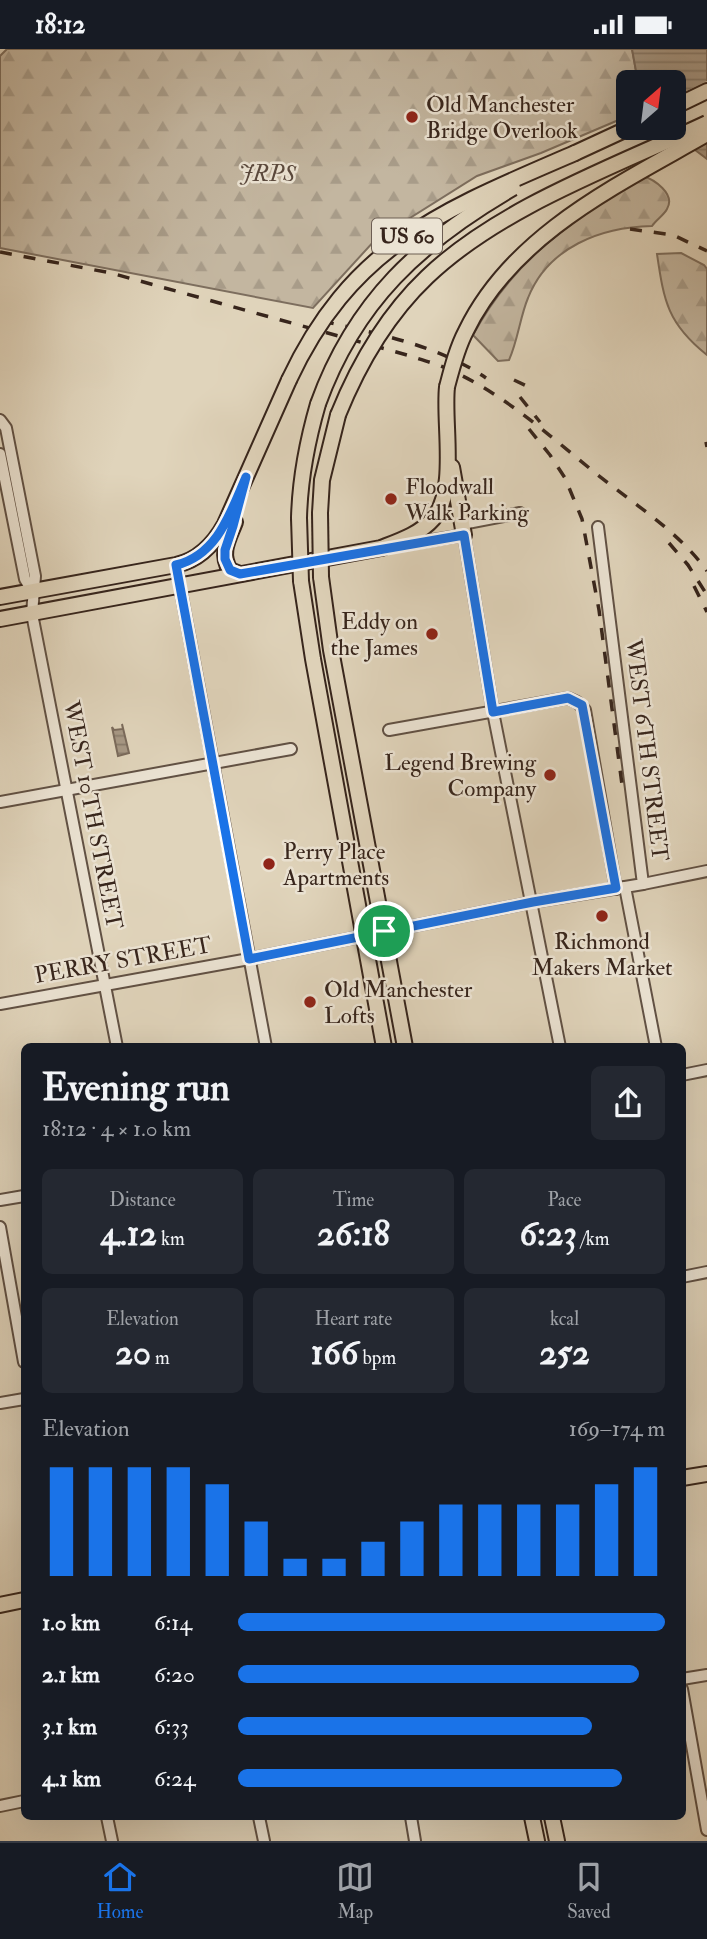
<!DOCTYPE html>
<meta charset="utf-8">
<style>
body{margin:0;font-family:"IM FELL Double Pica",serif;background:#242831;color:#f1f3f6;height:100vh;display:flex;flex-direction:column;font-size:26px;white-space:nowrap}
*{box-sizing:border-box;margin:0}
p{font-size:23px;color:#9ea1a6}
.icon{flex:none;width:38px;height:38px;fill:none;stroke:currentColor;stroke-width:2;stroke-linecap:round;stroke-linejoin:round}
.map{position:relative;flex:1;overflow:hidden}
.sheet{position:absolute;left:21px;top:994px;width:665px;height:777px;display:flex;flex-direction:column;background:#171b24;border-radius:10px;box-shadow:0 7px 28px #0002}
.sheet>*{flex:none}
.needle{width:46px;rotate:28deg}
.fabs{position:absolute;left:616px;top:21px;display:grid;gap:14px}
.fabs a{display:grid;place-items:center;width:70px;height:70px;border-radius:10px;background:#171b24;box-shadow:0 7px 28px #0002;font-size:35px}
.pin{position:absolute;display:grid;place-items:center;width:60px;height:60px;color:#fff;margin:-30px;border:4px solid #fff;border-radius:50%;box-shadow:0 2px 7px #0007}
.round{display:grid;place-items:center;flex:none;width:74px;height:74px;border-radius:10px;background:#242831}
.summary{display:flex;align-items:center;justify-content:space-between;height:119px;padding:0 21px}
h1{font-size:38px;font-weight:700;line-height:52px}
.figures{display:grid;grid-template-columns:repeat(3,1fr);gap:10px;height:119px;padding:7px 21px}
.figures div{display:grid;align-content:center;border-radius:10px;background:#242831;text-align:center}
.figures b{font-size:35px;font-weight:700}
.figures small{font-size:19px;font-weight:400}
.figures p{font-size:19px}
.chart{height:196px;padding:14px 21px}
.chart p{display:flex;justify-content:space-between}
.chart svg{width:100%;height:126px;margin-top:7px;stroke:#1a73e8;stroke-width:6}
ul{padding:0 21px;list-style:none;font-size:23px}
li{display:grid;grid-template-columns:112px 84px 1fr;align-items:center;height:52px}
li i{height:18px;border-radius:9px;background:#1a73e8}
.status{display:flex;justify-content:space-between;align-items:center;height:49px;padding:0 35px;background:#171b24;direction:ltr}
.status svg{height:19px;fill:currentColor}
.tab-bar{display:flex;justify-content:space-around;align-items:center;height:98px;border-top:2px solid #363941;background:#171b24;font-size:19px;color:#9ea1a6}
.tab-bar a{display:grid;justify-items:center;gap:4px}
.tab-bar .selected{color:#1a73e8}
.map>svg:first-child{display:block}
.forest{fill:url(#forest-firs);stroke:#7d6e5e;stroke-width:2}
.water{fill:url(#water-rules);stroke:#7a6a5b;stroke-width:2}
.pier{fill:#e0d4bb}
.lines{fill:none;stroke-linecap:round;stroke-linejoin:round}
.minor-casing{stroke:#615144;stroke-width:14}
.major-casing{stroke:#37251c;stroke-width:18}
.minor{stroke:#ebe3d3;stroke-width:10}
.major{stroke:#e0d4bb;stroke-width:14}
.rail{stroke:#37251c;stroke-width:3.5;stroke-dasharray:12 12;stroke-linecap:butt}
.major-bridge-casing{stroke:#37251c;stroke-width:18;stroke-linecap:butt}
.major-bridge{stroke:#e0d4bb;stroke-width:14}
.route-casing{stroke:#fff;stroke-width:14}
.route{stroke:#1a73e8;stroke-width:9}
.poi-dot{fill:#8f2418;stroke:#ebe3d3;stroke-width:2.5}
.labels{text-anchor:middle;dominant-baseline:central;stroke-width:5;stroke-linejoin:round;paint-order:stroke}
.shield{fill:#ebe3d3;stroke:#6d5e53;stroke-width:2}
.shield-label{font-size:21px;font-weight:bold;fill:#37251c}
.poi-label{font-size:23px;fill:#37251c;stroke:#ebe3d3;text-anchor:start}
.park-label{font-size:23px;font-style:italic;fill:#5a493d;stroke:#ebe3d3}
.street-label{font-size:23px;fill:#37251c;stroke:#ebe3d3}
</style>
<div class="status"><b>18:12</b><svg viewBox="0 0 49 12"><path d="M0 12V9h3v3zM5 12V6h3v6zM10 12V3h3v9zM15 12V0h3v12zM26 1h20v11H26zM47 4h2v5h-2z"/></svg></div>
<div class="map">
<svg width="707" height="1792" viewBox="0 0 707 1792">
<defs>
<pattern id="forest-firs" width="22" height="20" patternUnits="userSpaceOnUse" patternTransform="scale(1.75)"><rect width="22" height="20" fill="#c3b6a0"/><path d="M5 1l3.5 6h-7zM16 11l3.5 6h-7z" fill="#a89c89"/></pattern>
<pattern id="water-rules" width="6" height="5" patternUnits="userSpaceOnUse" patternTransform="scale(1.75)"><rect width="6" height="5" fill="#a79885"/><path d="M0 2.5h6" fill="none" stroke="#897c6c"/></pattern>
</defs>
<rect width="100%" height="100%" fill="#e0d4bb"/>
<filter id="stains"><feTurbulence type="fractalNoise" baseFrequency=".00286" numOctaves="4"/><feColorMatrix values="0 0 0 0 .2 0 0 0 0 .09 0 0 0 0 .02 0 0 0 .5 -.17"/></filter>
<radialGradient id="worn" r=".72"><stop offset=".6" stop-color="#630" stop-opacity="0"/><stop offset="1" stop-color="#630" stop-opacity=".3"/></radialGradient>
<g class="forest">
<path d="M7,0H632L638,33H628V67L541,104L477,127L375,191L313,259L0,199V7Z"/>
<path d="M642,127C654,130 676,145 667,160C664,166 656,171 652,177C601,178 548,198 528,249C520,268 518,291 509,311L498,312L473,286C515,208 571,174 642,127Z"/>
<path d="M681,204L704,216L707,220V306C668,275 664,253 657,205Z"/>
</g>
<g class="water">
<path d="M632,0H707V110L666,79H674V33H638Z"/>
<path d="M122,675L129,704L118,707L112,678L114,681L123,680Z"/>
</g>
<path class="pier" d="M707,32V92L690,101L663,79H674V48Z"/>
<g class="lines">
<g class="minor-casing">
<g id="minor">
<path d="M0,371L6,379L35,527L32,565L117,998"/>
<path d="M0,405L25,530L32,542"/>
<path d="M462,475L520,464"/>
<path d="M598,478L643,835L625,838L656,998"/>
<path d="M396,497L464,486L493,663L560,998"/>
<path d="M176,516L266,998"/>
<path d="M389,681L568,649L577,653L585,661L616,840"/>
<path d="M0,753L291,700"/>
<path d="M643,835L707,822"/>
<path d="M0,955L249,910L533,853L625,838"/>
<path d="M682,1026L707,1021"/>
<path d="M0,1151L24,1147"/>
<path d="M0,1178L24,1313"/>
<path d="M682,1228L707,1223"/>
<path d="M0,1354L24,1350"/>
<path d="M682,1630L707,1626"/>
<path d="M682,1640L707,1781"/>
<path d="M0,1757L24,1752"/>
<path d="M107,1768L112,1792"/>
<path d="M259,1768L264,1792"/>
<path d="M411,1768L415,1792"/>
</g>
</g>
<g class="major-casing">
<g id="major">
<path d="M674,58L707,42"/>
<path d="M575,104L629,79"/>
<path d="M452,418L464,486"/>
<path d="M320,464L322,431L338,366"/>
<path d="M299,469C300,429 307,393 318,355"/>
<path d="M235,473C229,489 219,504 230,521L240,525"/>
<path d="M321,528L331,601L405,998"/>
<path d="M301,532L313,610L384,998"/>
<path d="M0,548L176,516C199,511 214,495 225,475L289,331"/>
<path d="M0,570L381,499C399,492 420,485 433,470C458,441 443,374 447,338"/>
<path d="M682,1429L707,1425"/>
<path d="M0,1556L24,1551"/>
<path d="M532,1768L537,1792"/>
<path d="M552,1768L557,1792"/>
</g>
</g>
<use href="#minor" class="minor"/>
<use href="#major" class="major"/>
<g class="rail">
<path d="M630,180L673,186L707,202"/>
<path d="M0,203L111,224L407,306C422,311 438,315 452,322C510,348 558,395 608,434C643,461 681,486 707,522"/>
<path d="M322,272C378,285 438,296 486,329"/>
<path d="M514,331L533,340"/>
<path d="M520,348L540,373"/>
<path d="M529,380L550,406L565,429L582,470L599,561L623,743"/>
<path d="M706,393L707,398"/>
<path d="M669,494L688,516L707,546"/>
<path d="M694,537L707,563"/>
</g>
<g class="major-bridge-casing">
<g id="major-bridge">
<path d="M289,331C353,194 446,160 575,104"/>
<path d="M447,338C452,319 457,299 466,282C513,185 618,136 707,85"/>
<path d="M318,355C355,252 420,193 513,139"/>
<path d="M338,366C359,314 386,267 427,228C500,158 616,117 707,74"/>
<path d="M320,464L321,528"/>
<path d="M299,469L301,532"/>
</g>
</g>
<use href="#major-bridge" class="major-bridge"/>
</g>
<g class="lines">
<g class="route-casing">
<path id="route" d="M246,428L233,477L225,501V510L230,521L240,525L464,486L493,663L568,649L582,656L616,839L533,853L249,910L176,516C218,506 231,462 246,428Z"/>
</g>
<use href="#route" class="route"/>
</g>
<g class="poi-dot">
<circle cx="412" cy="68" r="7"/>
<circle cx="391" cy="450" r="7"/>
<circle cx="432" cy="585" r="7"/>
<circle cx="550" cy="726" r="7"/>
<circle cx="269" cy="815" r="7"/>
<circle cx="602" cy="867" r="7"/>
<circle cx="310" cy="953" r="7"/>
</g>
<g class="labels">
<rect class="shield" x="372" y="169.5" width="70" height="35" rx="5"/>
<g class="shield-label">
<text x="407" y="187">US 60</text>
</g>
<g class="poi-label">
<text x="426" y="55">Old Manchester<tspan x="426" dy="26">Bridge Overlook</tspan></text>
<text x="405" y="437">Floodwall<tspan x="405" dy="26">Walk Parking</tspan></text>
<text x="418" y="572" text-anchor="end">Eddy on<tspan x="418" dy="26">the James</tspan></text>
<text x="536" y="713" text-anchor="end">Legend Brewing<tspan x="536" dy="26">Company</tspan></text>
<text x="283" y="802">Perry Place<tspan x="283" dy="26">Apartments</tspan></text>
<text x="602" y="892" text-anchor="middle">Richmond<tspan x="602" dy="26">Makers Market</tspan></text>
<text x="324" y="940">Old Manchester<tspan x="324" dy="26">Lofts</tspan></text>
</g>
<g class="park-label">
<text x="267" y="124">JRPS</text>
</g>
<g class="street-label">
<text transform="translate(647 701) rotate(83)">WEST 6TH STREET</text>
<text transform="translate(93 766) rotate(79)">WEST 10TH STREET</text>
<text transform="translate(123 911) rotate(-10)">PERRY STREET</text>
</g>
</g>
<rect width="100%" height="100%" filter="url(#stains)"/>
<rect width="100%" height="100%" fill="url(#worn)"/>
</svg>
<div class="fabs">
<a><svg class="needle" viewBox="-14 -14 28 28"><path d="M0-13l5 13h-10z" fill="#e53935"/><path d="M0 13l5-13h-10z" fill="#9ea1a6"/></svg></a>
</div>
<div class="pin" style="left:384px;top:882px;background:#1e9e55"><svg class="icon" aria-label="arrive" viewBox="0 0 24 24"><path d="M6 21V4h12l-3 4 3 4H6"/></svg></div>
<section class="sheet">
<div class="summary"><div><h1>Evening run</h1><p>18:12 · 4 × 1.0 km</p></div><a class="round"><svg class="icon" aria-label="share" viewBox="0 0 24 24"><path d="M12 15V3M7 8l5-5 5 5M5 13v7h14v-7"/></svg></a></div>
<div class="figures">
<div><p>Distance</p><b>4.12<small> km</small></b></div>
<div><p>Time</p><b>26:18</b></div>
<div><p>Pace</p><b>6:23<small> /km</small></b></div>
</div>
<div class="figures">
<div><p>Elevation</p><b>20<small> m</small></b></div>
<div><p>Heart rate</p><b>166<small> bpm</small></b></div>
<div><p>kcal</p><b>252</b></div>
</div>
<div class="chart"><p><span>Elevation</span>169–174 m</p>
<svg viewBox="0 0 160 44" preserveAspectRatio="none"><path d="M5 44V6M15 44V6M25 44V6M35 44V6M45 44V12M55 44V25M65 44V38M75 44V38M85 44V32M95 44V25M105 44V19M115 44V19M125 44V19M135 44V19M145 44V12M155 44V6"/></svg>
</div>
<ul>
<li><b>1.0 km</b>6:14<i style="width:100%"></i></li>
<li><b>2.1 km</b>6:20<i style="width:94%"></i></li>
<li><b>3.1 km</b>6:33<i style="width:83%"></i></li>
<li><b>4.1 km</b>6:24<i style="width:90%"></i></li>
</ul>
</section>
</div>
<nav class="tab-bar">
<a class="selected"><svg class="icon" aria-label="home" viewBox="0 0 24 24"><path d="M3 11l9-7 9 7M6 9v11h12V9"/></svg>Home</a>
<a><svg class="icon" aria-label="map" viewBox="0 0 24 24"><path d="M3 6l6-2 6 2 6-2v14l-6 2-6-2-6 2zM9 4v14M15 6v14"/></svg>Map</a>
<a><svg class="icon" aria-label="saved" viewBox="0 0 24 24"><path d="M7 4h10v16l-5-4-5 4z"/></svg>Saved</a>
</nav>
